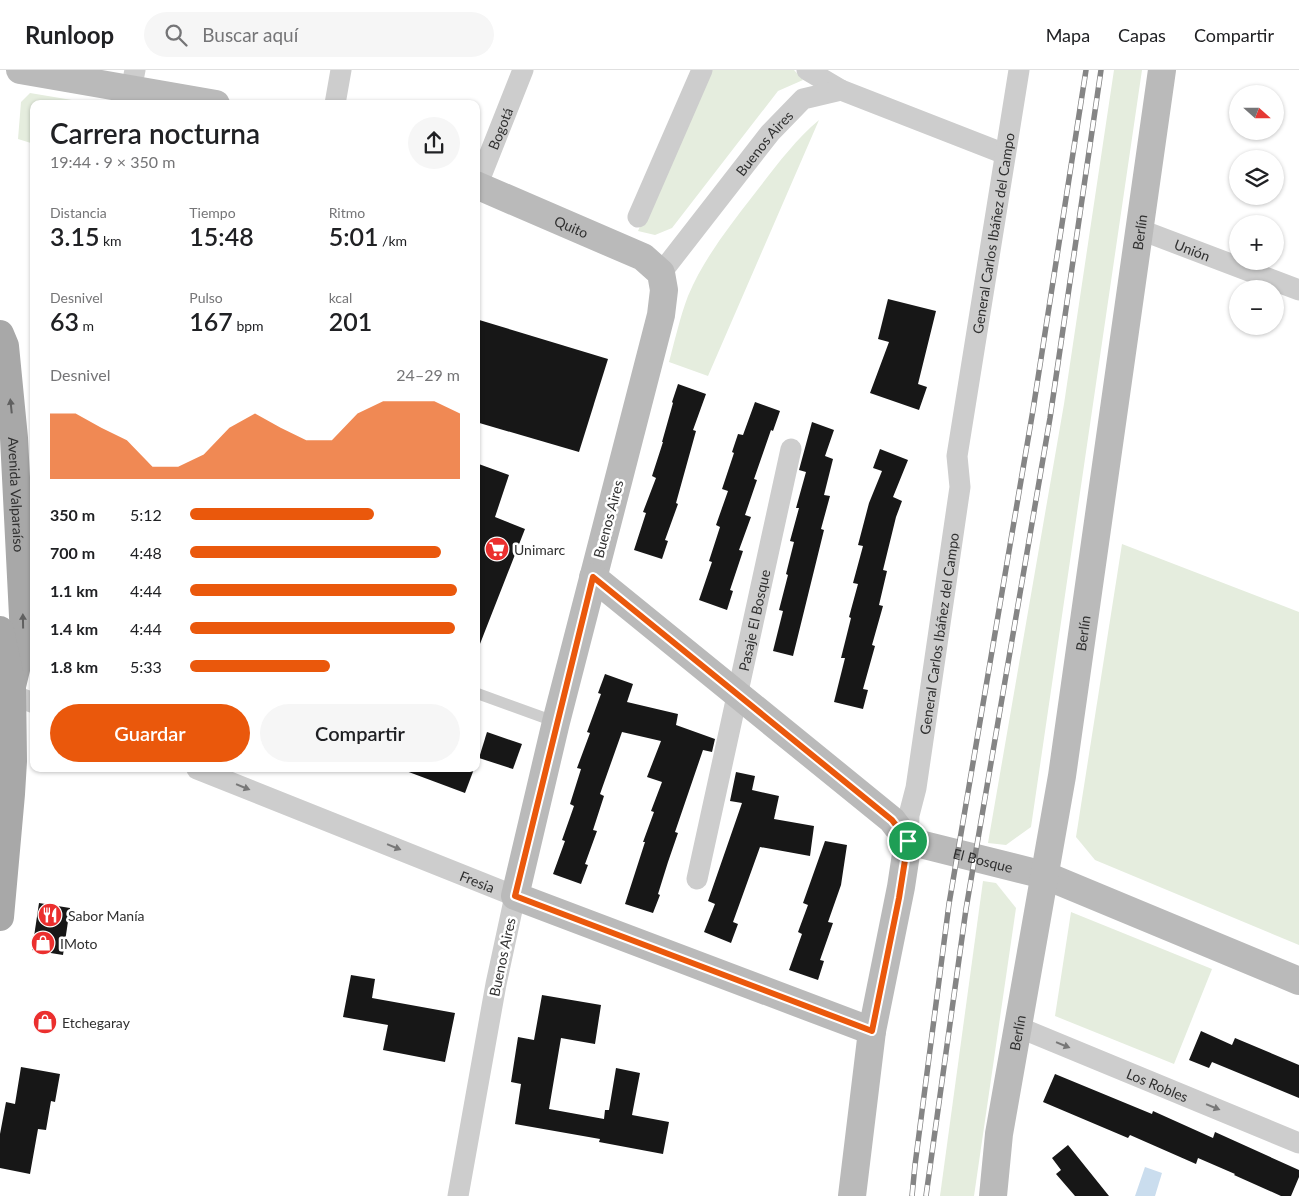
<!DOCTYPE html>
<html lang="es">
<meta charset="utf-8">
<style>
body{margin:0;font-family:Lato,sans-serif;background:#f6f6f6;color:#202124;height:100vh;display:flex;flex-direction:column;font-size:19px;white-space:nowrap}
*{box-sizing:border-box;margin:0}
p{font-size:16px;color:#757577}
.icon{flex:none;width:28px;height:28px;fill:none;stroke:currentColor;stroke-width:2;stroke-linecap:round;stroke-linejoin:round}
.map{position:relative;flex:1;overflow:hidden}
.details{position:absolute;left:30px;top:30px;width:450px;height:672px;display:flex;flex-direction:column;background:#fff;border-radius:10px;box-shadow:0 1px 4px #0004}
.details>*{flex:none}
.needle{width:32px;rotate:111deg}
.controls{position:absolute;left:1229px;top:15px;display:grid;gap:10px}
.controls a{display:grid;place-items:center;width:55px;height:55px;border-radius:50%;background:#fff;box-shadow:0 1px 4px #0004;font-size:25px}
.pin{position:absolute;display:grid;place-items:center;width:42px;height:42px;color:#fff;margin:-21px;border:2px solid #fff;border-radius:50%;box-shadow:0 1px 5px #0007}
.round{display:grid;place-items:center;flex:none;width:52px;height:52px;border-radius:26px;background:#f6f6f6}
.headline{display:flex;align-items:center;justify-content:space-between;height:85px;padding:0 20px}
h1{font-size:28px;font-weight:600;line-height:38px}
.metrics{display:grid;grid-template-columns:repeat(3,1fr);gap:8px;height:85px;padding:5px 20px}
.metrics div{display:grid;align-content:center}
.metrics b{font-size:25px;font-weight:600}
.metrics small{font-size:14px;font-weight:400}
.metrics p{font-size:14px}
.chart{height:140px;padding:10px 20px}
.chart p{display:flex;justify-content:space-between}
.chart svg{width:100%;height:90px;margin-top:5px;fill:#ea580c;opacity:.7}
.button{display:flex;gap:10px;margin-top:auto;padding:10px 20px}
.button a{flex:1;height:58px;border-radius:30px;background:#ea580c;color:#fff;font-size:20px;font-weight:600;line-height:58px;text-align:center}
.button a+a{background:#f6f6f6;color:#202124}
ul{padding:0 20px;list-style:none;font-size:16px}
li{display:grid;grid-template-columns:80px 60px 1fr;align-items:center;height:38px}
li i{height:12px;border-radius:6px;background:#ea580c}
header{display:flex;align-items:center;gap:30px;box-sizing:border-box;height:70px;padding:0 25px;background:#fff;border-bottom:1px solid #e0e0e0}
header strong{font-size:24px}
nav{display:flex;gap:28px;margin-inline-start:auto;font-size:18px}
.search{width:350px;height:45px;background:#f6f6f6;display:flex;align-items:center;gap:12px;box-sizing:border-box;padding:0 18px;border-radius:28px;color:#757577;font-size:19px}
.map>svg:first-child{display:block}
.green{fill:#e5edde}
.water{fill:#caddee}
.building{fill:#171717}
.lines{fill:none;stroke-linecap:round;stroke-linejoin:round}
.lane{stroke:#cdcdcd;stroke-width:11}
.street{stroke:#cdcdcd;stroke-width:21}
.secondary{stroke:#bababa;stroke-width:28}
.primary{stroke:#a8a8a8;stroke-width:28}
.rail-casing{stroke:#858585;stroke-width:5.5}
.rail{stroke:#fff;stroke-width:4;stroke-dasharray:11;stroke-linecap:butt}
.oneway{fill:#606060}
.oneway2{fill:#777}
.route-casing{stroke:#fff;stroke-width:10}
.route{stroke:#ea580c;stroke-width:6}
.labels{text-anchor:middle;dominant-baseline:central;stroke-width:5;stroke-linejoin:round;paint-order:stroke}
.street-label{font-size:14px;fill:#303030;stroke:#fff}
.poi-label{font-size:14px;fill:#303030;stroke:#fff;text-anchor:start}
</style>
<header>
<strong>Runloop</strong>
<div class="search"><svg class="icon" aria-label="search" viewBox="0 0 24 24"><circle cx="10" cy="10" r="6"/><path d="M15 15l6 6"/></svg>Buscar aquí</div>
<nav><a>Mapa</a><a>Capas</a><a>Compartir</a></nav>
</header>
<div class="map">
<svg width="1299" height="1126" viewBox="0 0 1299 1126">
<rect width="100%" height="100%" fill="#fff"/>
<g class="green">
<path d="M707,0H794L803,10L778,21L672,158L655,165L638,161Z"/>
<path d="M1114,0H1142L1031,757L1006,775L988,773L1064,334Z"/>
<path d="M30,23L96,34H34V74L18,69L21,32Z"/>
<path d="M819,50L708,306L669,292C675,270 680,247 688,226C703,190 728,158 752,127C773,100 793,72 819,50Z"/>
<path d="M1122,474L1299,542V875L1095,790L1076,767Z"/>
<path d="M983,811L996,813L1016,838L974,1126H940Z"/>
<path d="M1071,842L1212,899L1174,994L1055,946Z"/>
</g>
<path class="water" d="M1145,1097L1162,1103L1155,1126H1135Z"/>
<g class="building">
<path d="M888,229L936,241L918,314L927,317L919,340L870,323L889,272L878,269Z"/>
<path d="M476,249L608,289L579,382L476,352Z"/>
<path d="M678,314L706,324L693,360L696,361L676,433L678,434L665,470L668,471L662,489L634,480L646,443L643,442L656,408L652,406L663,372H662L673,333L672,332Z"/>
<path d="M755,332L780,341L773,361L771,360L754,409L757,410L745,445L751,447L739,480L743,481L730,520L733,521L727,540L699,530L712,492L709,491L720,457L716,455L728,421L722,419L734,383L732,382L738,364L743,365Z"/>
<path d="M812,352L834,360L825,386L833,389L824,425L830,426L821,459L824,460L793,586L773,581L783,541L779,540L788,505L786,504L794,472L790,471L799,438H796L806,402L799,400Z"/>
<path d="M880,379L908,390L893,427L902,431L896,447L883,500L887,501L879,535L883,536L872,575L875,576L863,619L868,620L863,639L834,632L845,588H841L851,548L849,547L858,514L853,513L863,476L858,475L869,433L882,401L873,398Z"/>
<path d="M476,393L509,405L495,447L525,459L478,579L476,578Z"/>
<path d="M605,604L633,614L627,632L678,644L676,655L715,669L712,682L703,680L675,762L678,763L668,792L658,824L660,825L653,843L625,834L645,772H643L654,742L651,741L662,712L647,707L661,671L622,662L600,724L604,726L593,760L597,761L585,794L588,795L581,814L553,804L565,771L562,770L574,736L570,734L581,699L577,698L590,663L587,662L601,624L598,623Z"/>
<path d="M487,662L522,674L513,699L479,688Z"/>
<path d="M406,699H474L465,723L406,701Z"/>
<path d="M736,702L755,706L752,720L779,726L774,749L814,756L810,786L760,777L733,852L738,854L731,873L704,862L715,834L708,831L742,733L730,731Z"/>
<path d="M825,771L847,775L841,815L828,852L833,853L820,890L824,891L818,910L789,900L802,864L798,862L808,835L803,833Z"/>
<path d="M39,833L70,838L63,885L32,880Z"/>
<path d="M351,905L375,909L372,928L455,943L445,992L383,980L388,955L343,947Z"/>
<path d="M542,925L601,935L595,974L561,968L549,1039L604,1049L605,1040H609L616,998L640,1003L632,1045L669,1052L663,1084L599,1072L600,1069L515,1054L521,1014L511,1012L518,967L534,970Z"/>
<path d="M1201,961L1232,975L1235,968L1299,995V1028L1212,992L1209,998L1189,990Z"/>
<path d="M21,997L60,1004L55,1032L51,1031L46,1060L38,1059L30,1104L0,1098V1064L6,1032L15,1034Z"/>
<path d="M1055,1004L1152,1044L1153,1041L1213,1068L1215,1062L1299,1100V1107L1291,1126H1281L1234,1105L1235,1104L1198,1088L1196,1094L1130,1065L1128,1068L1043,1032Z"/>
<path d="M1068,1075L1109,1126H1075L1056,1104L1061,1100L1052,1088Z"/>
</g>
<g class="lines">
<path class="lane" d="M476,623L556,652"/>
<g class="street">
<path d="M807,0L841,20"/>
<path d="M131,20L135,0"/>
<path d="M335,34L341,0"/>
<path id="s1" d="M477,116L523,0"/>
<path d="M638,147L702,0"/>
<path id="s2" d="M1141,160L1299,220"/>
<path id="s3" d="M661,203L770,63L803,29L841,20L1005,84"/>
<path d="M12,625L34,633"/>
<path id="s4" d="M197,699L515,826L496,914L458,1126"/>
<path id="s5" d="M908,771L909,745L916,718L960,417L957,386L1019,0"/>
<path id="s6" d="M697,809L791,379"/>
<path id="s7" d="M1018,957L1299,1073"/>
</g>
<g class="secondary">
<path d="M20,0L216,34"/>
<path id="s8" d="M476,115L643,187L661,203L664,220L661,245L556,652L515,826L872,961"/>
<path id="s9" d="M593,507L892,750L908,771L1044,805L1299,911"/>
<path d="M852,1126L872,961L901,817L908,771"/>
<path id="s10" d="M993,1126L999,1064L1062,706L1162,0"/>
</g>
<g class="primary">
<path id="s11" d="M0,264L5,276L14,368L24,566L12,616"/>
<path d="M0,560L12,616L13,691L11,724L0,847"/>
</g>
<g class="rail-casing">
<g id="rail">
<path d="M912,1126L915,1095L949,834L1033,340L1086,0"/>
<path d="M926,1126L966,839L1050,348L1101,0"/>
</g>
</g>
<use href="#rail" class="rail"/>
</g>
<defs><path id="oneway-solid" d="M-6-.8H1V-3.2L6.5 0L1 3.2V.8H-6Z" transform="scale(1.25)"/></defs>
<g class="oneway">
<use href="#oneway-solid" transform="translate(11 336) rotate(-96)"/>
<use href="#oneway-solid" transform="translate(23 551) rotate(-91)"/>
</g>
<g class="oneway2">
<use href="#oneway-solid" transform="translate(243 717) rotate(22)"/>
<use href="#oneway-solid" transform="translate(394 777) rotate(22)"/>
<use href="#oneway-solid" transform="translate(1063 975) rotate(22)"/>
<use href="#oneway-solid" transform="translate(1213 1037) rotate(22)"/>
</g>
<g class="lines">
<g class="route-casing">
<path id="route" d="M593,507L892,750L908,771L899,828L872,961L515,826Z"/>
</g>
<use href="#route" class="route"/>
</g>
<defs>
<g id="supermarket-disc" transform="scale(1.25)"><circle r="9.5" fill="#eb2f2e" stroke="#fff"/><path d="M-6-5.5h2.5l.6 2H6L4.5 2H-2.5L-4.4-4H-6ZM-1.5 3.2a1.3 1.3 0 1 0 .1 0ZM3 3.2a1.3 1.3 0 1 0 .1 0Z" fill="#fff"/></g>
<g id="restaurant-disc" transform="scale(1.25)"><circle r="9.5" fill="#eb2f2e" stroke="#fff"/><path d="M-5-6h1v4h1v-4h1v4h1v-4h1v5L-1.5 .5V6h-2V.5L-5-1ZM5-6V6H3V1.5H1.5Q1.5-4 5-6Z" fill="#fff"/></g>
<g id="shop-disc" transform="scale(1.25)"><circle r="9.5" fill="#eb2f2e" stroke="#fff"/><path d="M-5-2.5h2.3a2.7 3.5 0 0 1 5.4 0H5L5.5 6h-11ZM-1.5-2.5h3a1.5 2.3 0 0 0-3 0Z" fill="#fff"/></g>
</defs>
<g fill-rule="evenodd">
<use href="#supermarket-disc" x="497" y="479"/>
<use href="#restaurant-disc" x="50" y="845"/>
<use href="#shop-disc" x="43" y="873"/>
<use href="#shop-disc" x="45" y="952"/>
</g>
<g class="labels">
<g class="street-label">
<text stroke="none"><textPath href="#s1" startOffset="62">Bogotá</textPath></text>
<text stroke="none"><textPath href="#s3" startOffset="166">Buenos Aires</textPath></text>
<text stroke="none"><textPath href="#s8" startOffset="104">Quito</textPath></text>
<text stroke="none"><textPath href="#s5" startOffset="615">General Carlos Ibáñez del Campo</textPath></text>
<text stroke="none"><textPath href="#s10" startOffset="975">Berlín</textPath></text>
<text stroke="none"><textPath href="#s2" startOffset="55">Unión</textPath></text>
<text stroke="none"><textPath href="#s11" startOffset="162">Avenida Valparaíso</textPath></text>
<text transform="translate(608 449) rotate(-75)">Buenos Aires</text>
<text stroke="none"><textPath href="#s6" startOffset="265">Pasaje El Bosque</textPath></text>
<text stroke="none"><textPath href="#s5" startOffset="210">General Carlos Ibáñez del Campo</textPath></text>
<text stroke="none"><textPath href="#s10" startOffset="570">Berlín</textPath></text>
<text stroke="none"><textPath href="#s9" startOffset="489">El Bosque</textPath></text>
<text stroke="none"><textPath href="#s4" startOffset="302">Fresia</textPath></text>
<text transform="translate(502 887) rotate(-78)">Buenos Aires</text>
<text stroke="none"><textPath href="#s10" startOffset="165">Berlín</textPath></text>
<text stroke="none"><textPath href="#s7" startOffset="151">Los Robles</textPath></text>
</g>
<g class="poi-label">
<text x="514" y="479">Unimarc</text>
<text x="68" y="845">Sabor Manía</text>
<text x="60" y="873">IMoto</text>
<text x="62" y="952">Etchegaray</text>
</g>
</g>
</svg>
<div class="controls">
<a><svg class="needle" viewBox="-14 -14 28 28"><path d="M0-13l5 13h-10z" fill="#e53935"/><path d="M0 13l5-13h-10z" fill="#757577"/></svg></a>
<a><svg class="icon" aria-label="layers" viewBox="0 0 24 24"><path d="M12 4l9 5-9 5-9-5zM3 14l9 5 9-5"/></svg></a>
<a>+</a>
<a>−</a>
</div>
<div class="pin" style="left:908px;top:771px;background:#1e9e55"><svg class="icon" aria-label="arrive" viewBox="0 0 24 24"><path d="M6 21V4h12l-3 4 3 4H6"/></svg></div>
<section class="details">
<div class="headline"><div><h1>Carrera nocturna</h1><p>19:44 · 9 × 350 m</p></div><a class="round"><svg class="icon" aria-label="share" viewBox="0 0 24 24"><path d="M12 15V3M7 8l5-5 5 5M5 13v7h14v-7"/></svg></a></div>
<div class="metrics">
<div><p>Distancia</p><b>3.15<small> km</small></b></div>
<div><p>Tiempo</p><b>15:48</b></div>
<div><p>Ritmo</p><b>5:01<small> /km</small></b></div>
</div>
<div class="metrics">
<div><p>Desnivel</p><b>63<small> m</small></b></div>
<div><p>Pulso</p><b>167<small> bpm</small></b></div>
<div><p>kcal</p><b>201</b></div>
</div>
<div class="chart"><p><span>Desnivel</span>24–29 m</p>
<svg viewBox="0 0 160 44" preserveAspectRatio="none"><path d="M0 44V12L10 12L20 19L30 25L40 38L50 38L60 32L70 19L80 12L90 19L100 25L110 25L120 12L130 6L140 6L150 6L160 12V44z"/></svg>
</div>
<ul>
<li><b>350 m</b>5:12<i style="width:68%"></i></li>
<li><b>700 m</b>4:48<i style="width:93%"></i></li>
<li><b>1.1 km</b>4:44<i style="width:99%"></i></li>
<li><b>1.4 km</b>4:44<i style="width:98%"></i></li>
<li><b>1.8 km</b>5:33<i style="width:52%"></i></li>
</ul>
<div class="button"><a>Guardar</a><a>Compartir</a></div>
</section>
</div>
